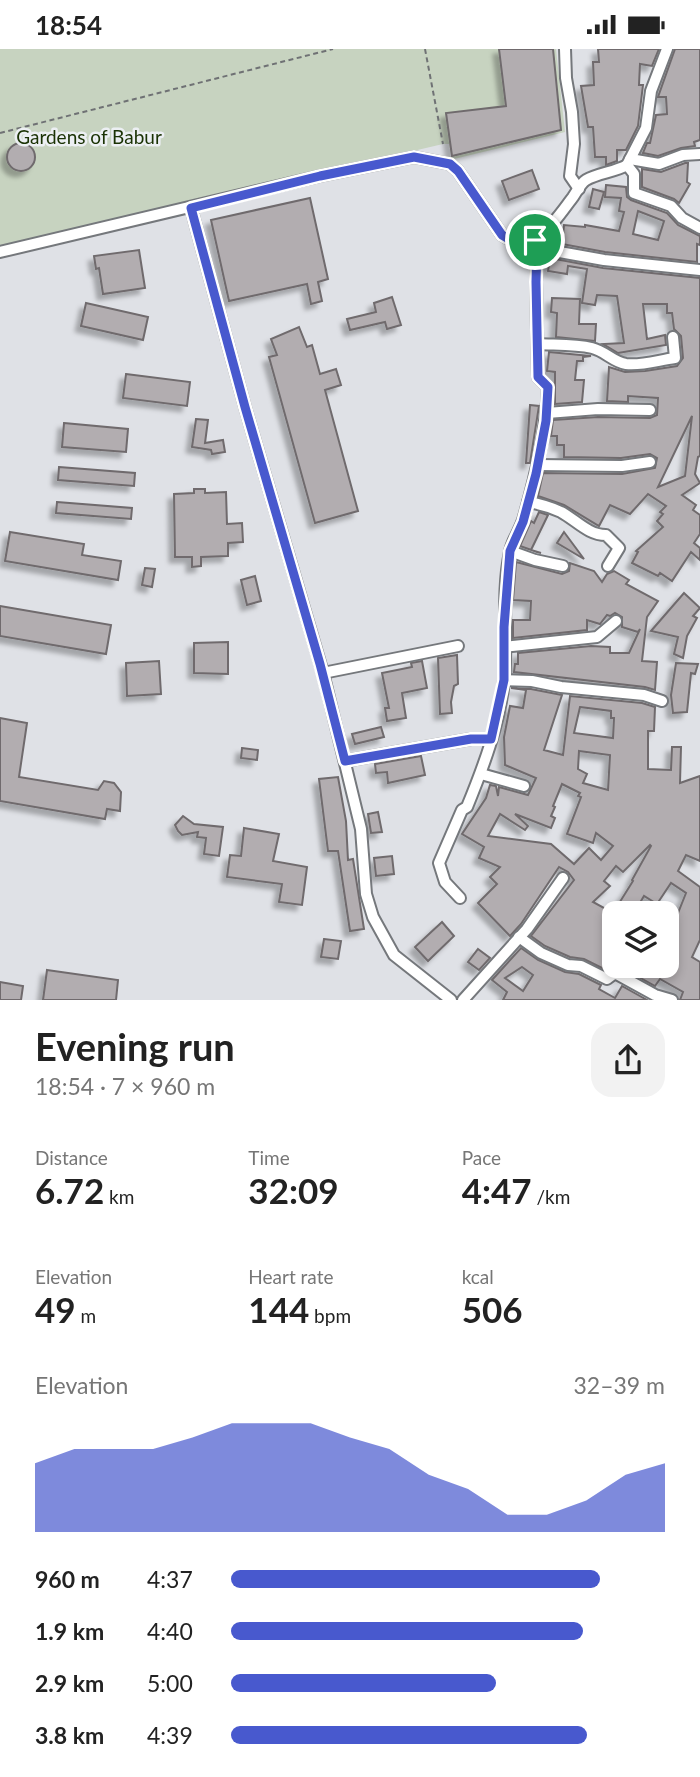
<!DOCTYPE html>
<meta charset="utf-8">
<style>
body{margin:0;font-family:Lato,sans-serif;background:#f2f2f2;color:#222;height:100vh;display:flex;flex-direction:column;font-size:26px;white-space:nowrap}
*{box-sizing:border-box;margin:0}
p{font-size:23px;color:#767676}
.icon{flex:none;width:38px;height:38px;fill:none;stroke:currentColor;stroke-width:2;stroke-linecap:round;stroke-linejoin:round}
.map{position:relative;height:951px;overflow:hidden}
.panel{display:flex;flex-direction:column;background:#fff;flex:1}
.panel>*{flex:none}
.fabs{position:absolute;left:602px;top:852px;display:grid;gap:14px}
.fabs a{display:grid;place-items:center;width:77px;height:77px;border-radius:14px;background:#fff;box-shadow:0 4px 10px #0003;font-size:35px}
.pin{position:absolute;display:grid;place-items:center;width:60px;height:60px;color:#fff;margin:-30px;border:4px solid #fff;border-radius:50%;box-shadow:0 2px 7px #0007}
.round{display:grid;place-items:center;flex:none;width:74px;height:74px;border-radius:21px;background:#f2f2f2}
.overview{display:flex;align-items:center;justify-content:space-between;height:119px;padding:0 35px}
h1{font-size:38px;font-weight:700;line-height:52px}
.metrics{display:grid;grid-template-columns:repeat(3,1fr);gap:10px;height:119px;padding:7px 35px}
.metrics div{display:grid;align-content:center}
.metrics b{font-size:35px;font-weight:700}
.metrics small{font-size:19px;font-weight:400}
.metrics p{font-size:19px}
.chart{height:196px;padding:14px 35px}
.chart p{display:flex;justify-content:space-between}
.chart svg{width:100%;height:126px;margin-top:7px;fill:#4859ce;opacity:.7}
ul{padding:0 35px;list-style:none;font-size:23px}
li{display:grid;grid-template-columns:112px 84px 1fr;align-items:center;height:52px}
li i{height:18px;border-radius:9px;background:#4859ce}
.status{display:flex;justify-content:space-between;align-items:center;height:49px;padding:0 35px;background:#fff;direction:ltr}
.status svg{height:19px;fill:currentColor}
.map>svg:first-child{display:block}
.green{fill:#c7d3c0}
.building{fill:#b2adb0;stroke:#6f6b6d;stroke-width:2;fill-rule:evenodd;filter:url(#shadow)}
.lines{fill:none;stroke-linecap:round;stroke-linejoin:round}
.street-casing{stroke:#75787c;stroke-width:14}
.path{stroke:#6f7174;stroke-width:2;stroke-dasharray:5 3.5;stroke-linecap:butt}
.street{stroke:#fff;stroke-width:10}
.route-casing{stroke:#fff;stroke-width:14}
.route{stroke:#4859ce;stroke-width:9}
.labels{text-anchor:middle;dominant-baseline:central;stroke-width:5;stroke-linejoin:round;paint-order:stroke}
.park-label{font-size:19px;fill:#1a3204;stroke:#eceff3}
</style>
<div class="status"><b>18:54</b><svg viewBox="0 0 49 12"><path d="M0 12V9h3v3zM5 12V6h3v6zM10 12V3h3v9zM15 12V0h3v12zM26 1h20v11H26zM47 4h2v5h-2z"/></svg></div>
<div class="map">
<svg width="700" height="951" viewBox="0 0 700 951">
<defs>
<filter id="shadow"><feDropShadow dx="-5.5" dy="5.5" stdDeviation="2" flood-color="#0004"/></filter>
</defs>
<rect width="100%" height="100%" fill="#dfe1e6"/>
<path class="green" d="M0,0H556L565,83L454,110H452L449,95H443L0,199Z"/>
<g class="building">
<path d="M499,0H553L561,81L452,107L446,64L506,57Z"/>
<path d="M598,0H659L652,17L640,15L639,36H643L638,77L626,101H617V112L606,116V108H595L593,78H588L581,37L594,36L593,13H599Z"/>
<path d="M675,0H700V91L694,93L695,97L681,99L658,107L643,104L647,94H650L656,66L667,65L666,48H658Z"/>
<circle cx="21" cy="108" r="14"/>
<path d="M685,114H688L687,133L690,135L679,154L674,150L642,138V120L661,123Z"/>
<path d="M532,121L539,140L509,151L502,132Z"/>
<path d="M606,136L626,138L627,148L631,151L667,164L678,176L700,187V196L697,195V213L605,203L562,195L564,176L585,178V176L619,182L624,163L619,162L621,149L605,148ZM638,162L664,172L658,191L633,185Z"/>
<path d="M593,140L604,143L599,160L589,158Z"/>
<path d="M310,149L328,230L318,233L322,252L311,255L307,235L229,252L211,171Z"/>
<path d="M139,201L145,239L103,245L99,219L96,220L94,207Z"/>
<path d="M550,209L603,219L700,229V407L698,408L695,425L700,434L682,446L696,456L693,461L700,466V485L694,494L700,499V511L691,503L672,532L660,524L658,527L632,514L638,503L636,502L663,478L657,472L663,465L660,463L666,457L648,445L630,465L610,456L599,477L564,456L538,447L543,424L622,425L655,419L657,409L650,405L621,409L564,408V396H557V387H551L553,371L598,368L650,369L657,366L658,349L628,347V353L607,352L609,318L625,323L645,322L677,317L683,309L681,287L674,280L672,264H667V255H643L647,290L665,286L666,296L618,304L603,295L624,294L617,247L597,246L595,256L582,254L587,220L568,217L567,225L548,222ZM692,367L685,427L658,438Z"/>
<path d="M392,248L401,276L387,280L385,273L350,281L347,270L376,263L374,254Z"/>
<path d="M552,249L580,250L579,275H596L595,292L556,288L557,264L551,263Z"/>
<path d="M86,254L148,268L143,291L81,277Z"/>
<path d="M299,278L307,298L312,296L320,325L336,320L341,336L325,341L358,462L315,474L269,308L277,306L271,290Z"/>
<path d="M549,303L591,307L583,308V312H577L575,331H584L582,353L555,355V323L547,322Z"/>
<path d="M126,325L190,333L187,357L123,349Z"/>
<path d="M530,356L539,357L530,414H526Z"/>
<path d="M196,370L208,371L205,394L223,391L225,403L212,405L211,401L192,398Z"/>
<path d="M64,374L128,380L126,403L62,398Z"/>
<path d="M59,418L135,424L134,437L58,431Z"/>
<path d="M194,440H205V444L226,443L227,475L242,474L243,493L228,494V507L201,508V517L192,518V508H175L174,445L194,444Z"/>
<path d="M57,453L132,459L131,470L56,464Z"/>
<path d="M539,463L548,466L531,501L541,504L537,503L520,497L531,472L534,474Z"/>
<path d="M10,483L84,495L82,506L121,512L118,531L5,512Z"/>
<path d="M564,483L584,510L557,494Z"/>
<path d="M516,513L562,525L569,522L570,514L594,522L602,533L607,525L614,522L629,531L626,535L658,552L647,568L642,612L657,613L655,641L645,638L514,623L515,615H518V604L591,597L610,598V604H629L640,580L638,583L622,578V568L615,564L610,567L607,566L600,575L587,571V581L513,589V571H530L531,552L513,551Z"/>
<path d="M145,519L155,520L152,538L142,536Z"/>
<path d="M255,527L261,552L247,556L241,531Z"/>
<path d="M684,544L700,559L693,567L697,569L687,587L683,609L674,605L678,588L651,582Z"/>
<path d="M0,557L111,576L106,605L0,587Z"/>
<path d="M228,593V625L194,624V594Z"/>
<path d="M457,606L458,635L454,637L451,653L452,664L440,665L438,609Z"/>
<path d="M159,612L161,645L127,647L126,614Z"/>
<path d="M422,612L427,639L402,644L406,669L387,672L385,659H389L382,624L412,618L411,614Z"/>
<path d="M676,614L698,615L695,625L691,624L687,663L673,664L671,646Z"/>
<path d="M511,639L531,640L562,646L544,701L563,706L570,647L642,654L655,658L654,682H648V720L671,721L672,698H681L680,734L700,727V812L686,806L678,822L700,838V891L692,908L700,913V951H680L683,943L660,930L655,937L619,917H667V864H656L662,854L678,864L686,844L671,834L657,855L644,847L634,864H614V916L606,921L584,910L570,908L545,897L531,887L574,831L568,823L559,818L521,875L510,887L478,854L497,835L490,828L500,818L479,809L484,798L462,785L486,749L490,736L496,737L498,747L499,738L528,746L536,729L505,716L504,688L510,657L523,659L526,641ZM580,658L611,662V669H614L613,689L574,684ZM579,702L610,706L608,741L583,734L587,725L578,720ZM562,735L580,744L578,747L581,748L567,785L593,794L596,784L613,797L601,811L589,799L574,815L551,795L488,787L500,765L525,781L528,777L515,765L551,779L555,769L551,767L555,758L553,757ZM650,796L651,797L632,831L633,832L613,864L593,853L610,837L604,832L616,817L623,823Z"/>
<path d="M0,669L27,674L19,728L98,741L104,732L114,734L121,743L120,762L107,760L105,770L0,752Z"/>
<path d="M381,678L384,688L355,695L352,685Z"/>
<path d="M242,699L258,701L257,711L241,709Z"/>
<path d="M421,707L425,726L388,734L387,723L376,724L375,715Z"/>
<path d="M338,728L346,772L348,811L353,810L364,880L350,882L338,802H328L319,730Z"/>
<path d="M378,763L382,783L371,784L368,765Z"/>
<path d="M183,767L194,775L223,778L219,807L204,805L206,789L197,788L198,783L182,786L178,782L175,776Z"/>
<path d="M244,779L279,785L273,812L307,818L302,856L279,853L282,835L227,828L230,806L241,807Z"/>
<path d="M392,807L394,825L376,827L374,809Z"/>
<path d="M442,873L454,887L428,912L415,898Z"/>
<path d="M324,890L341,892L338,910L321,908Z"/>
<path d="M521,899L538,911L565,923L579,925L601,936L599,940L615,949L622,937L647,951H503L507,943L492,931ZM522,918L533,926L523,942L505,929Z"/>
<path d="M478,900L490,909L479,921L468,913Z"/>
<path d="M47,921L118,931L116,951H43Z"/>
<path d="M0,933L23,937L21,951H0Z"/>
</g>
<g class="lines">
<g class="street-casing">
<g id="street">
<path d="M565,0L566,29L572,63L574,95L570,127L579,140"/>
<path d="M630,110L659,115L683,106L700,105"/>
<path d="M627,116L634,125V144L671,157L682,169L700,179"/>
<path d="M191,159L245,358L323,624L361,780L366,845L373,868L394,906L451,951"/>
<path d="M537,199L604,211L700,221"/>
<path d="M0,203L320,127L414,108L450,115L458,122L502,186C534,208 556,170 573,148C577,142 581,134 586,131C598,124 615,123 627,116L646,79L651,42L667,0"/>
<path d="M538,295C555,296 575,295 592,299C605,302 613,313 626,315C642,317 659,311 675,309L673,288"/>
<path d="M547,364L598,360L650,361"/>
<path d="M538,416L622,417L650,413"/>
<path d="M528,453C540,455 550,458 561,463C576,471 588,486 606,486L619,499L608,517"/>
<path d="M510,502L535,511L563,517"/>
<path d="M504,598L597,588L616,572"/>
<path d="M323,624L458,597"/>
<path d="M504,631L532,632L561,638L644,646L662,652"/>
<path d="M345,712L471,690H491"/>
<path d="M481,725L524,737"/>
<path d="M460,849L445,833L439,814L462,761L467,758C483,719 500,674 504,631C508,589 501,545 510,503C512,491 521,480 524,468C536,425 546,383 548,338L538,328L536,233L537,199L535,191"/>
<path d="M519,888L541,904L568,916L581,917L607,930L615,924L655,946L672,951"/>
<path d="M463,951L527,880L563,829"/>
</g>
</g>
<g class="path">
<path d="M425,0L443,95"/>
<path d="M0,84L333,0"/>
</g>
<use href="#street" class="street"/>
</g>
<g class="lines">
<g class="route-casing">
<path id="route" d="M414,108L450,115L458,122L502,186C512,193 523,193 535,191L537,199L536,233L538,328L548,338L546,372L536,425L523,473L510,502L504,578V631L491,690H471L345,712L320,615L245,358L191,159L320,127Z"/>
</g>
<use href="#route" class="route"/>
</g>
<g class="labels">
<g class="park-label">
<text x="89" y="87">Gardens of Babur</text>
</g>
</g>
</svg>
<div class="fabs">
<a><svg class="icon" aria-label="layers" viewBox="0 0 24 24"><path d="M12 4l9 5-9 5-9-5zM3 14l9 5 9-5"/></svg></a>
</div>
<div class="pin" style="left:535px;top:191px;background:#1e9e55"><svg class="icon" aria-label="arrive" viewBox="0 0 24 24"><path d="M6 21V4h12l-3 4 3 4H6"/></svg></div>
</div>
<section class="panel">
<div class="overview"><div><h1>Evening run</h1><p>18:54 · 7 × 960 m</p></div><a class="round"><svg class="icon" aria-label="share" viewBox="0 0 24 24"><path d="M12 15V3M7 8l5-5 5 5M5 13v7h14v-7"/></svg></a></div>
<div class="metrics">
<div><p>Distance</p><b>6.72<small> km</small></b></div>
<div><p>Time</p><b>32:09</b></div>
<div><p>Pace</p><b>4:47<small> /km</small></b></div>
</div>
<div class="metrics">
<div><p>Elevation</p><b>49<small> m</small></b></div>
<div><p>Heart rate</p><b>144<small> bpm</small></b></div>
<div><p>kcal</p><b>506</b></div>
</div>
<div class="chart"><p><span>Elevation</span>32–39 m</p>
<svg viewBox="0 0 160 44" preserveAspectRatio="none"><path d="M0 44V20L10 15L20 15L30 15L40 11L50 6L60 6L70 6L80 11L90 15L100 24L110 29L120 38L130 38L140 33L150 24L160 20V44z"/></svg>
</div>
<ul>
<li><b>960 m</b>4:37<i style="width:85%"></i></li>
<li><b>1.9 km</b>4:40<i style="width:81%"></i></li>
<li><b>2.9 km</b>5:00<i style="width:61%"></i></li>
<li><b>3.8 km</b>4:39<i style="width:82%"></i></li>
</ul>
</section>
